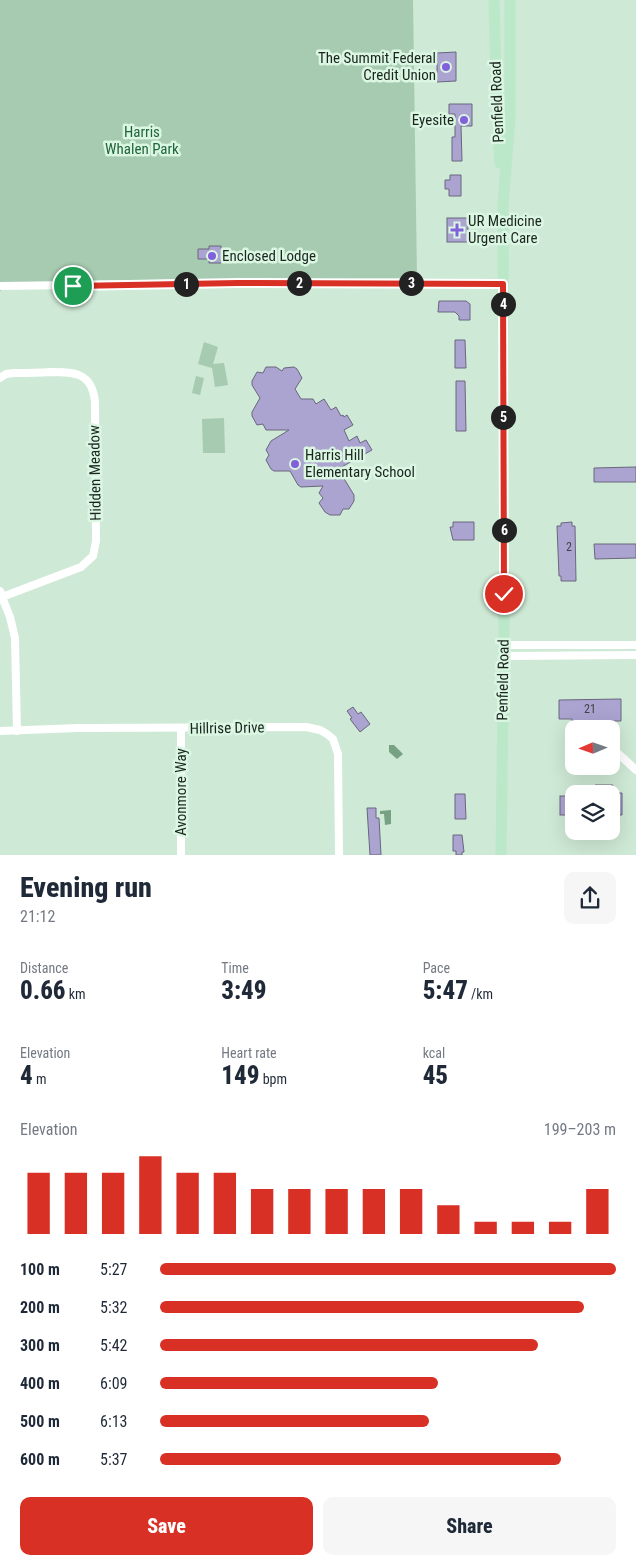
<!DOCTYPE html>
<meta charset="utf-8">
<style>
body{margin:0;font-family:"Roboto Condensed",sans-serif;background:#f6f6f7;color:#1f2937;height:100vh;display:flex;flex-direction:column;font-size:19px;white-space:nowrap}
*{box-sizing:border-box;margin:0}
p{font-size:16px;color:#747a83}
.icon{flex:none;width:28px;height:28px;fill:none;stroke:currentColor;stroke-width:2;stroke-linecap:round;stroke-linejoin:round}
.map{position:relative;height:855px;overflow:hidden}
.sheet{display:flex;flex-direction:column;background:#fff;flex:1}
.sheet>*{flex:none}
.needle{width:32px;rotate:268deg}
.fabs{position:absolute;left:565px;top:720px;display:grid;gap:10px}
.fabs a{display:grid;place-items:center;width:55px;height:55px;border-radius:10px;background:#fff;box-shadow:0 5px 20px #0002;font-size:25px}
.pin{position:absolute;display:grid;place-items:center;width:42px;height:42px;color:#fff;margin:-21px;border:2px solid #fff;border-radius:50%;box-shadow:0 1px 5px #0007}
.km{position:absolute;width:25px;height:25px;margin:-12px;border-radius:50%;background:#222;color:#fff;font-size:14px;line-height:25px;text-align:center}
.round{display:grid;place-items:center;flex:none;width:52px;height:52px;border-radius:10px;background:#f6f6f7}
.overview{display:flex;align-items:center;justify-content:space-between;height:85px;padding:0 20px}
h1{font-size:28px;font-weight:800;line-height:38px}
.stats{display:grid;grid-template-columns:repeat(3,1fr);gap:8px;height:85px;padding:5px 20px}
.stats div{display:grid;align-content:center}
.stats b{font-size:25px;font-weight:800}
.stats small{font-size:14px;font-weight:400}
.stats p{font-size:14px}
.chart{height:140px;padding:10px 20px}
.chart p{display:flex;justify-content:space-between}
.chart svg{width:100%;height:90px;margin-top:5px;stroke:#d93025;stroke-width:6}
.action{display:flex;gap:10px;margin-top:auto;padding:10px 20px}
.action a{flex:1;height:58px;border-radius:10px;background:#d93025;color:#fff;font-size:20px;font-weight:800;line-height:58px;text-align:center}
.action a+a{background:#f6f6f7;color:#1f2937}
ul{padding:0 20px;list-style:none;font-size:16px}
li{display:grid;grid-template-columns:80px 60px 1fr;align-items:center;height:38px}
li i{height:12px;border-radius:6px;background:#d93025}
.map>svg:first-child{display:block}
.green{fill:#a6cbb0}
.water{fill:#76a183}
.building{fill:#aba3d0;stroke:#6a667f}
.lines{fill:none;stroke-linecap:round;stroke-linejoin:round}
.minor{stroke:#fff;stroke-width:8}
.primary{stroke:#bae8c9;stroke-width:11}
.route-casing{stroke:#fff;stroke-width:10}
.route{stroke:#d93025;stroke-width:6}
.poi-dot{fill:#8260db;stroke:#dbf6e2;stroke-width:2}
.labels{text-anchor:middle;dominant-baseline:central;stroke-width:5;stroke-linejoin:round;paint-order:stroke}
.number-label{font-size:12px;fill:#3f444a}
.poi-label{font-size:15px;fill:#1b251e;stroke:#dbf6e2;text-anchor:start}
.street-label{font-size:15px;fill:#1b251e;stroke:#dbf6e2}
.park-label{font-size:15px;fill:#1f643b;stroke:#dbf6e2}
</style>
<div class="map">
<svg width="636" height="855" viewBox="0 0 636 855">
<rect width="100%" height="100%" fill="#cee9d5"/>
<g class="green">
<path d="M0,0H413L417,278L1,283V291H0Z"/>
<path d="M204,342L218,347L213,364L224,363L228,385L215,387L212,368L198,364Z"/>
<path d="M196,376L204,378L200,395L192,393Z"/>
<path d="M224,418L225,453H203L202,419Z"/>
</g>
<g class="water">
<path d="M389,745H394L403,754L397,759L389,752Z"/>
<path d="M391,810V824L385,825L384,814H380V811Z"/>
</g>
<g class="building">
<path d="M456,52V81L437,82V53Z"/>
<path d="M449,104H472V126H461L462,161H452V137H455V114H449Z"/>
<path d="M450,175H461V196H449V189H445V180H450Z"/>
<rect x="447" y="218" width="21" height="24"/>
<path d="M209,246H221V249H225V259H221V263H209V259H198V249H209Z"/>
<path d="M439,301H466L470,304V320H459V316L455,312H438Z"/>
<path d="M455,340H465L466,368H455Z"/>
<path d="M266,367H276L282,371L284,368L294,367L297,369L302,378L295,389L301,399H313L316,404L324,399L331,410L336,407L341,416L343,415L344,417L347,415L353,425L344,430L349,441L357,436L360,443L366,440L372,450L338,469L354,495V501L349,509H343L340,515H330L325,512L319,503L323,498L319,493L323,486L301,487L298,485L290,471H274L271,469L266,460L269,455L266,450L271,441L289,430H266L263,424L257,425L252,416V412L260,398L252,385V381L257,372L263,373Z"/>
<path d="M456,381H465L466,431H456Z"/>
<path d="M636,467V482H594V468Z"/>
<path d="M453,522H474V540H453L450,527H453Z"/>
<path d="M572,522V526H575L576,581H561V576H559L557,526H561V523Z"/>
<path d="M594,544H636V558L595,559Z"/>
<path d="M621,699V721H613V729H594V723H572V719H559V700Z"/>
<path d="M353,707L358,714L361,712L370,724L360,732L350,719L352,718L347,711Z"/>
<path d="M595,785H613V793H622V815H611V794H595Z"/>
<path d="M455,794H465L466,819H455Z"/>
<rect x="560" y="796" width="14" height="19"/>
<path d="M367,808H376V818H379L381,855H370Z"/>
<path d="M453,835H462L464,852H462V855H456V851H453Z"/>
</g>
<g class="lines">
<g class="minor">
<path d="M0,286L217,283L503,284"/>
<path d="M0,378L6,374L14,373C26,373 38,373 50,372C74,372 92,372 95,402L96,541L93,556L81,567L2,597L0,591"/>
<path d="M2,597L10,617L15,638L17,731"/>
<path d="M504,645H636"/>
<path d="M504,656L636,655"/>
<path d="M181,729V855"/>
<path d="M0,731L78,728L306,727L320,730L327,734L333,739L338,754L339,855"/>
<path d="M612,748L636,770"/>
</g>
<g class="primary">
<path d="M494,0L497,117L500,163"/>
<path d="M501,855L504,628L503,204L510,117V0"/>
</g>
</g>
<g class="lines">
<g class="route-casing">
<path id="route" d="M73,286L238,283L503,284L504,594"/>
</g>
<use href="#route" class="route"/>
</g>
<g class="poi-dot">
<circle cx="446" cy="67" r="5"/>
<circle cx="464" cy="120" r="5"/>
<path d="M454.5 222.5h5v5h5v5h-5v5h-5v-5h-5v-5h5z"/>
<circle cx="212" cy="256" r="5"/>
<circle cx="295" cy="464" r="5"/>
</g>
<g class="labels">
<g class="number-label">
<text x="569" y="547">2</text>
<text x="590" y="709">21</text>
</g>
<g class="poi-label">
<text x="436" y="58" text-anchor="end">The Summit Federal<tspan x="436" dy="17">Credit Union</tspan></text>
<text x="454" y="120" text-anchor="end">Eyesite</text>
<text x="468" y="221">UR Medicine<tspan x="468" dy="17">Urgent Care</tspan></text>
<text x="222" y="256">Enclosed Lodge</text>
<text x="305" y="455">Harris Hill<tspan x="305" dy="17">Elementary School</tspan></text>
</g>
<g class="street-label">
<text transform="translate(497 102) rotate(-92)">Penfield Road</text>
<text transform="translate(95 473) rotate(-91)">Hidden Meadow</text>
<text transform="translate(503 680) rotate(-89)">Penfield Road</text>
<text transform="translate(227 728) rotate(-1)">Hillrise Drive</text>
<text transform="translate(181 792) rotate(-90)">Avonmore Way</text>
</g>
<g class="park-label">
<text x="142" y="132">Harris<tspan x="142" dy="17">Whalen Park</tspan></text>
</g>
</g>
</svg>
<div class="fabs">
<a><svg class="needle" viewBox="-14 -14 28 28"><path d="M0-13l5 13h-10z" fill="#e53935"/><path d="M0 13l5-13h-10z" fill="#747a83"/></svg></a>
<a><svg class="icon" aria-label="layers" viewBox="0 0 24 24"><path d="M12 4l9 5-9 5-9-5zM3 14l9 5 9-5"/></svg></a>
</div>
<div class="pin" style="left:73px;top:286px;background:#1e9e55"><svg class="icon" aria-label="arrive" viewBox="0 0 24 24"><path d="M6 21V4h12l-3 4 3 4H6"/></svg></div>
<div class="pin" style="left:504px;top:594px;background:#d93025"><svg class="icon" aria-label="check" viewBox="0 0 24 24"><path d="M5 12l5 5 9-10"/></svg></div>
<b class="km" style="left:186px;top:284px">1</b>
<b class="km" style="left:299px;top:283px">2</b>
<b class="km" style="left:411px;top:283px">3</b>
<b class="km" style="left:503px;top:304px">4</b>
<b class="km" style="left:503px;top:417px">5</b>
<b class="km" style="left:504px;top:530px">6</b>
</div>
<section class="sheet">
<div class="overview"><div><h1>Evening run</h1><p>21:12</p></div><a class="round"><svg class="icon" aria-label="share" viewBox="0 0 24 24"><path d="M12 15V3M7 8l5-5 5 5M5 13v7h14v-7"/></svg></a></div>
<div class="stats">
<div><p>Distance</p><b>0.66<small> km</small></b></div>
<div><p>Time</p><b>3:49</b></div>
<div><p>Pace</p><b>5:47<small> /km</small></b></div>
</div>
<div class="stats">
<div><p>Elevation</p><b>4<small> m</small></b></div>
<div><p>Heart rate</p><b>149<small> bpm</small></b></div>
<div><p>kcal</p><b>45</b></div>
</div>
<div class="chart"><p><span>Elevation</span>199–203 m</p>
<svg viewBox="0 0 160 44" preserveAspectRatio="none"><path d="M5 44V14M15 44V14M25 44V14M35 44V6M45 44V14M55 44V14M65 44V22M75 44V22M85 44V22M95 44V22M105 44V22M115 44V30M125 44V38M135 44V38M145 44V38M155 44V22"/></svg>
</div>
<ul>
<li><b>100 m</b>5:27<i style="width:100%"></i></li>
<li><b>200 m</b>5:32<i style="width:93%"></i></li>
<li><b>300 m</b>5:42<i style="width:83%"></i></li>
<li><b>400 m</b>6:09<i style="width:61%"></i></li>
<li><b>500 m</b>6:13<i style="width:59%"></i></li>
<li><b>600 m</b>5:37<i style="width:88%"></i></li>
</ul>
<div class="action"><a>Save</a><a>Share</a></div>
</section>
